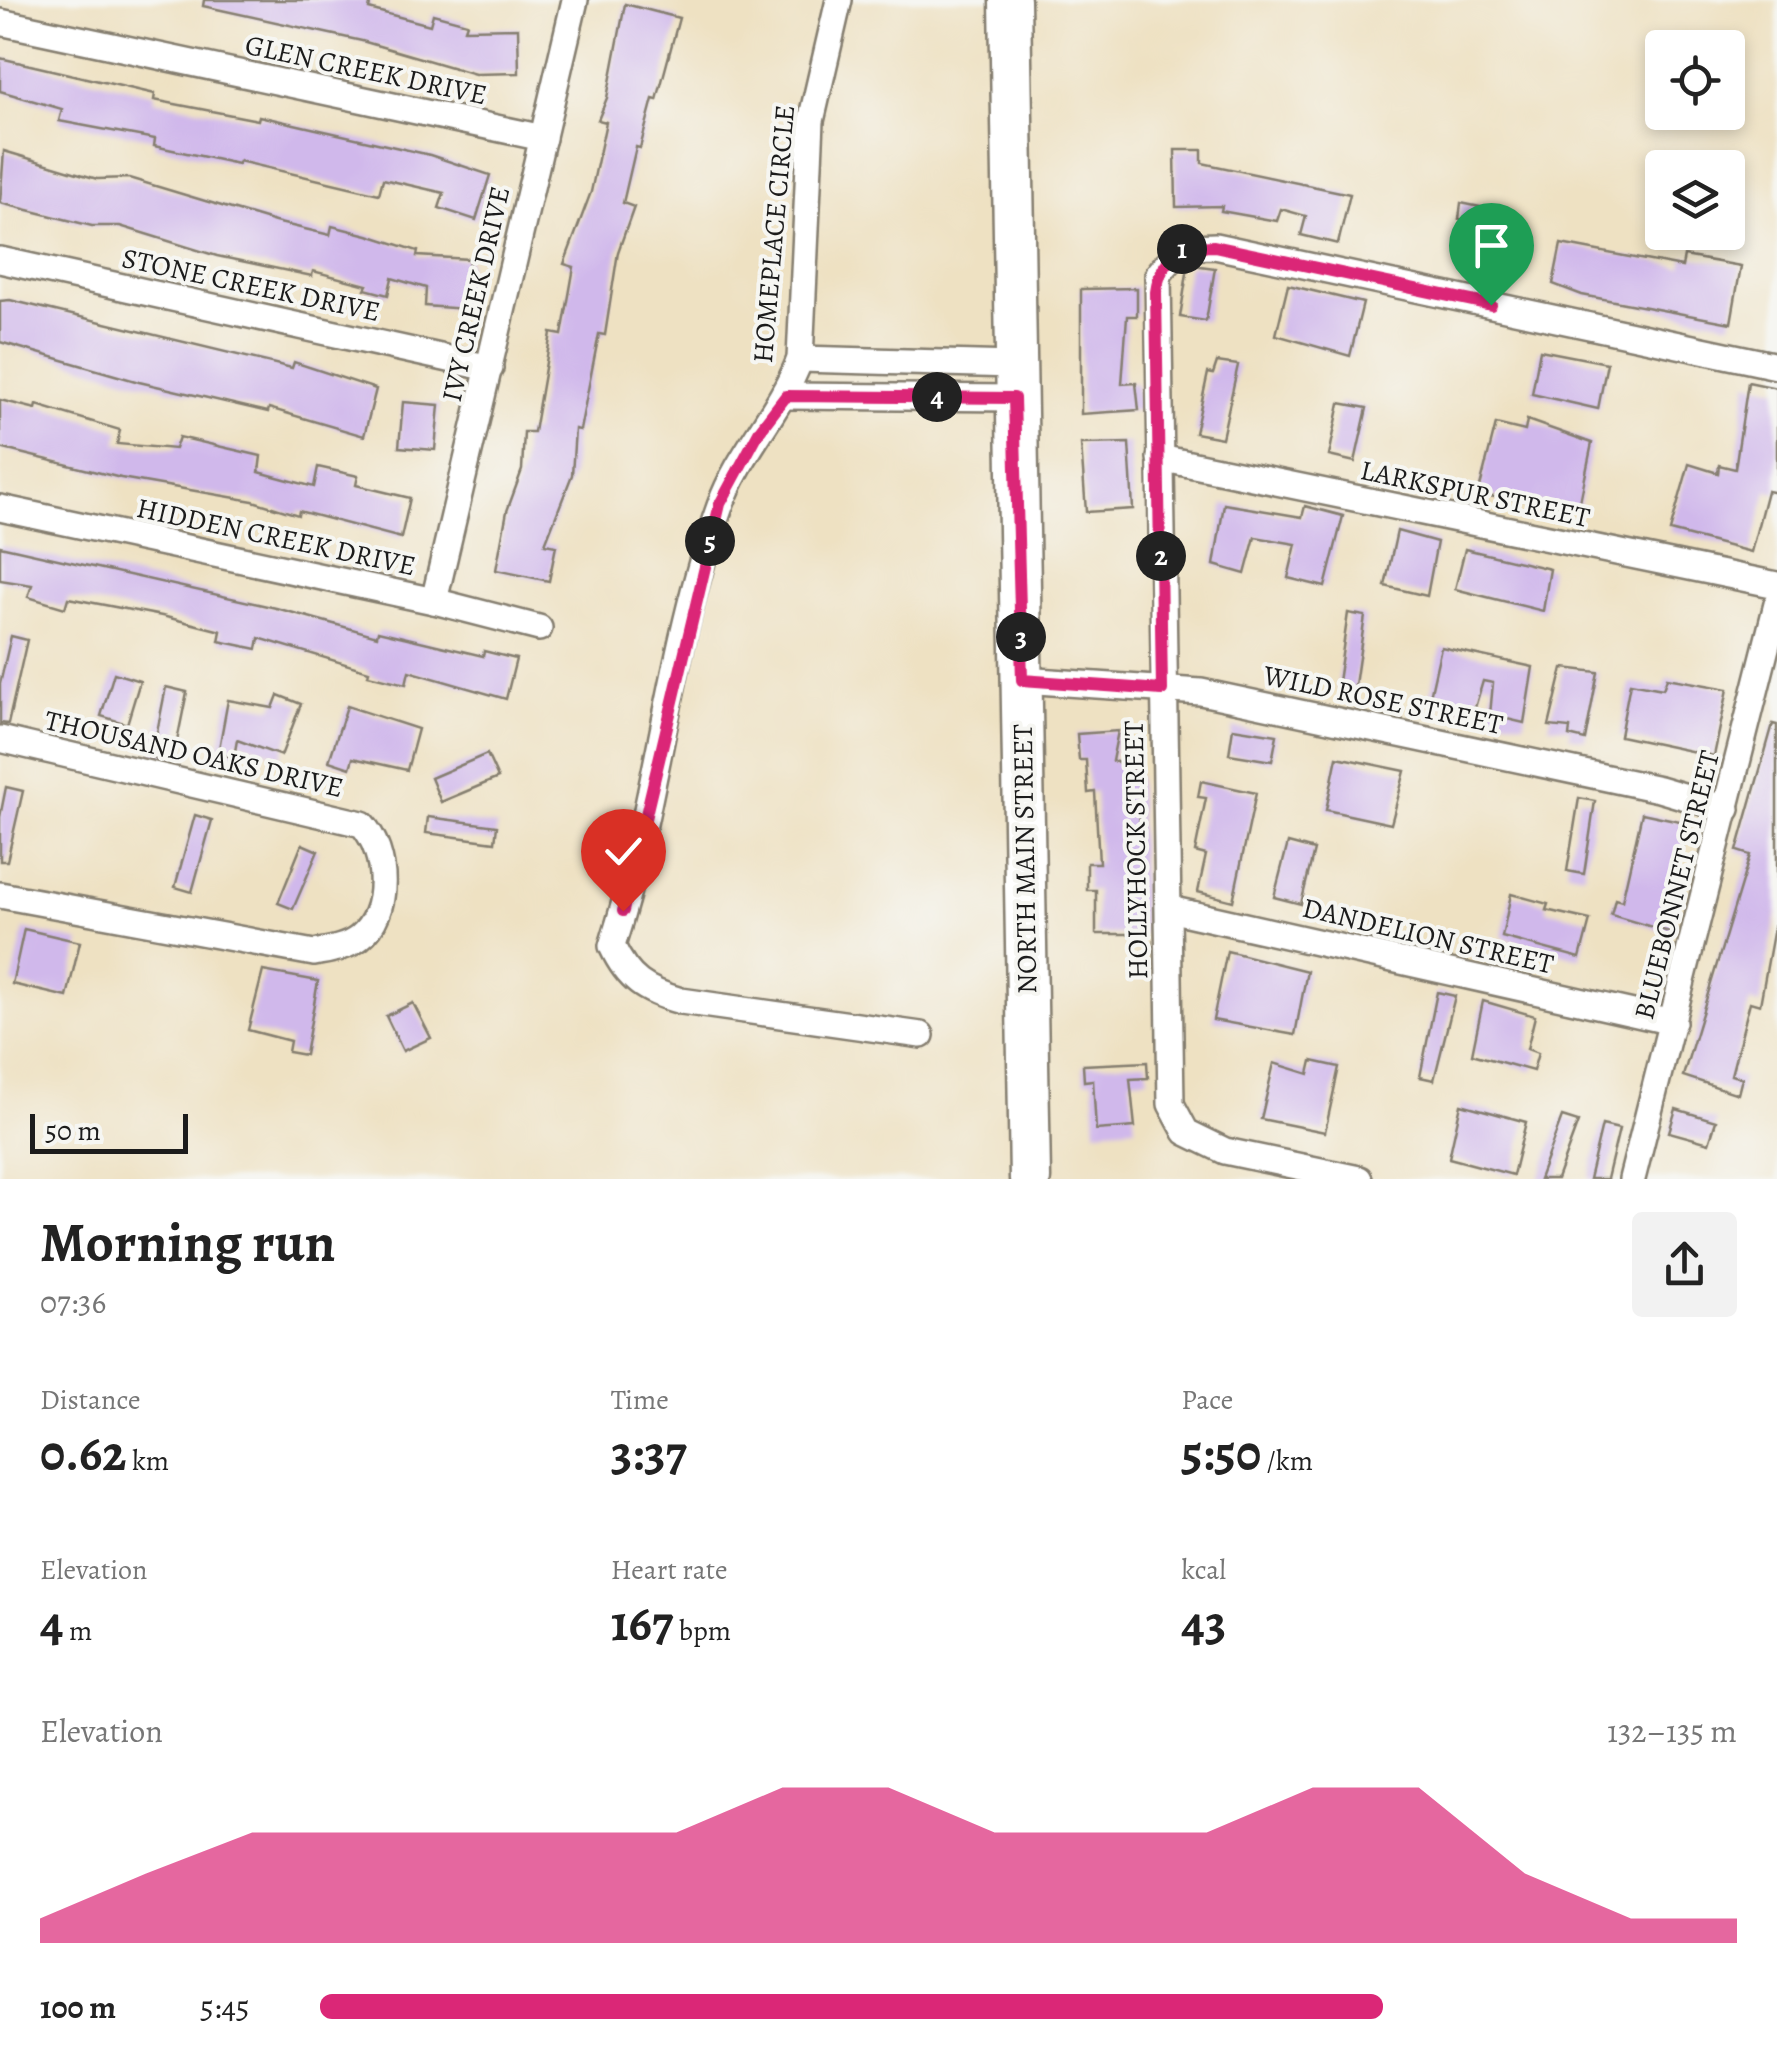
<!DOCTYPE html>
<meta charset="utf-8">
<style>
body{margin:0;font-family:Alegreya,serif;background:#f2f2f2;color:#222;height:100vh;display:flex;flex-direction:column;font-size:38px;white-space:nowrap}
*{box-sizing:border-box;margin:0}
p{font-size:32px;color:#767676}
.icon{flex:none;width:55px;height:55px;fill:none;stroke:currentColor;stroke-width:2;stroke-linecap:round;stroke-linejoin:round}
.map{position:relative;height:1179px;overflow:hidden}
.details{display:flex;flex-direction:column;background:#fff;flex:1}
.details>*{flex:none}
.controls{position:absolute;left:1645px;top:30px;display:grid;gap:20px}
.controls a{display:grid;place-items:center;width:100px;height:100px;border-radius:10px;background:#fff;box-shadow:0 5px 15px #0003;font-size:50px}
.scale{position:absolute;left:30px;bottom:25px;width:158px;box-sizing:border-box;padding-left:10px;border:5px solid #1c1c1c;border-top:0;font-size:28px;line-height:35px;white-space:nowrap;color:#1c1c1c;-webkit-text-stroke:8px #f6f6f2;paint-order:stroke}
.pin{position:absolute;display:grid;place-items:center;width:85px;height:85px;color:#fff;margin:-102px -42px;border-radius:50% 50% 50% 0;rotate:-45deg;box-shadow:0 0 10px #0007}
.pin .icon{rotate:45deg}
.km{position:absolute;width:50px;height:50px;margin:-25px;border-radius:50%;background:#222;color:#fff;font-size:28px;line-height:50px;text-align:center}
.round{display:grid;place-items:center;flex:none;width:105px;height:105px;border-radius:10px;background:#f2f2f2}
.overview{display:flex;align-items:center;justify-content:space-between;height:170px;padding:0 40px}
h1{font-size:55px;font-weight:700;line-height:75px}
.stats{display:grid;grid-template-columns:repeat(3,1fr);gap:15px;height:170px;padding:10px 40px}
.stats div{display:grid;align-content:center}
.stats b{font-size:50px;font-weight:700}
.stats small{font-size:28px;font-weight:400}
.stats p{font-size:28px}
.chart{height:280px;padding:20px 40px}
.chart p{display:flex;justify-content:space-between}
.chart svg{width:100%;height:180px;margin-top:10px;fill:#db2777;opacity:.7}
ul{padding:0 40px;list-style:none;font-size:32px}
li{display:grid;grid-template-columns:160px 120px 1fr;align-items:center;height:75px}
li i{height:25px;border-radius:12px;background:#db2777}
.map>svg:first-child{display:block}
.building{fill:#d0b8eb}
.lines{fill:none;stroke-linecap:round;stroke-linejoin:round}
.street-casing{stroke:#857e6f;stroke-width:30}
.primary-casing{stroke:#857e6f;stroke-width:45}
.street{stroke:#fff;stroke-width:25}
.primary{stroke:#fff;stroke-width:40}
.route-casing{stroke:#fff;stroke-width:20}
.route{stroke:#db2777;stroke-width:12}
.labels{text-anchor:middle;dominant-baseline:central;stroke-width:8;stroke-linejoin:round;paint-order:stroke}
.street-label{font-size:28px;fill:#1c1c1c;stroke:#f6f6f2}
</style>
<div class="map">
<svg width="1777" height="1179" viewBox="0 0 1777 1179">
<rect width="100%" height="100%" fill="#f6f6f2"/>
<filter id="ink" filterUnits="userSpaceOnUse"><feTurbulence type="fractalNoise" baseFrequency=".01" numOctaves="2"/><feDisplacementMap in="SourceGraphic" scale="20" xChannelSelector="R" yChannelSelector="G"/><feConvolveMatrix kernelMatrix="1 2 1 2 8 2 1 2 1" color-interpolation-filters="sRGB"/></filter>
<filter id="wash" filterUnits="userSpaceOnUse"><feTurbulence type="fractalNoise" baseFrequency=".0048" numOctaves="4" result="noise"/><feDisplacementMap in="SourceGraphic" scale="40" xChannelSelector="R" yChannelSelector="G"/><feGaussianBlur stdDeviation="2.25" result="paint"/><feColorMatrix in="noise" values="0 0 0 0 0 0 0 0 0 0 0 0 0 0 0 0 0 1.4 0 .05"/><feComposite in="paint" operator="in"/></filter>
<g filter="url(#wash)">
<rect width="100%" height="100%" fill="#eee1c2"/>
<g id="blocks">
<g class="building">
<path d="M204,0H371L369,9L430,25L433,14L467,23L465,29L518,28L519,73L475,74L362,41L203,6Z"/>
<path d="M625,4L679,18L657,100L653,99L640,148L636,147L623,203L634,207L618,252L605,335L599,334L580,430L575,429L572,475L545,544L556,546L549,581L496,570L507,511L522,470L524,432H534L551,333L562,335L574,267L564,264L591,192L606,122L598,120L607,98Z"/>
<path d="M0,58L155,94L154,100L258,120L259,116L430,155L490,175L476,220L439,208L444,193L383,179L379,194L239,161L238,164L154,146L155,139L59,121L62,109L0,91Z"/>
<path d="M1175,150H1202V163L1350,194L1338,244L1301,235L1306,216L1281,209L1277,221L1221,211L1222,206L1176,207Z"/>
<path d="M4,151L97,179L129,178L275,222L330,235L332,226L368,235L418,251L417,256L469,259L466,309L425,306L426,288L392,278L388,295L365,289L367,285L313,271L312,276L217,256L120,226H92L0,203Z"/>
<path d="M1461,203L1509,213L1506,227L1459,219Z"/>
<path d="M1561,244L1682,267L1684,256L1741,266L1731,323L1582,295L1553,284Z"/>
<path d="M1193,265L1215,268L1206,321L1180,317L1188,267Z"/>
<path d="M1288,285L1363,303L1350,356L1276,335Z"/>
<path d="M1137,288V316H1127L1122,384L1136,383L1139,410L1081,414V289Z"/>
<path d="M10,300L292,368L294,362L376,389L364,436L269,408L268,412L139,382L0,342V301Z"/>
<path d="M1540,350L1607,363L1598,409L1532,394Z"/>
<path d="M1217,362L1238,365L1222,438L1195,433L1208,373L1213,374Z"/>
<path d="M1748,382L1777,388V493L1767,491L1751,552L1670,531L1689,464L1718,473L1719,465L1735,469Z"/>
<path d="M0,400L36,409L37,405L120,430L117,444L175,449L179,437L261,456L259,472L314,487L318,467L358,476L356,485L410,498L401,538L299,511L298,515L253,501L121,478L0,448Z"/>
<path d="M403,402L439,405L435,450L399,447Z"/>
<path d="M1340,403L1367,408L1355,462L1329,456Z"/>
<path d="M1527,420L1592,443L1579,507L1478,495L1496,424L1525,431Z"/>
<path d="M1129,443L1133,509L1086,512L1081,444Z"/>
<path d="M1224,504L1302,517L1305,506L1343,516L1325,587L1288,578L1296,544L1255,537L1245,574L1214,565Z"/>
<path d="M1397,531L1437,542L1427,596L1385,586Z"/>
<path d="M0,546L276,608L377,636L378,631L483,656L484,651L516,659L506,699L409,671L406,684L368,675L369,671L259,638L257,649L219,641L221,631L162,616L68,598L65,608L28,597L32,585L0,580Z"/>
<path d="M1465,549L1550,569L1543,611L1455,589Z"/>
<path d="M1348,613L1365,616L1354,692L1337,689Z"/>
<path d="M11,636L27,640L8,724L0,723V684Z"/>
<path d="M1441,647L1533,667L1524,723L1490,715L1493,683L1483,681L1474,711L1429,701Z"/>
<path d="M1563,668L1598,672L1585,740L1569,736L1570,728L1549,726Z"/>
<path d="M114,673L140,681L127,724L101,716Z"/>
<path d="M1667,678L1728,689L1714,756L1620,736L1630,683L1663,689Z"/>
<path d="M166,687L187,692L173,761L152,757Z"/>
<path d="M278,695L301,704L281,756L237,740L234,757L218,754L228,700L273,708Z"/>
<path d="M347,706L418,729L407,770L353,758L350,768L329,761Z"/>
<path d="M1773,724L1777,725V911L1760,1005L1750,1002L1731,1075L1742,1078L1738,1094L1683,1076L1750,855L1737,851Z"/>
<path d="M1233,728L1277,735L1272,761L1229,754Z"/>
<path d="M1118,731L1112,761L1131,765L1132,776H1138L1144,934H1096V890H1087V863H1099L1095,792L1088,793L1086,760H1079L1077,734Z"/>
<path d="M487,754L498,778L441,802L431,778Z"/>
<path d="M1337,757L1405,771L1391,824L1326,810Z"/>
<path d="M1201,781L1256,793L1233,901L1198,892L1206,855L1195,852L1206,798L1198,797Z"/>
<path d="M6,787L23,791L7,861H0V817Z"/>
<path d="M1579,798L1595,801L1584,874L1567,871Z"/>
<path d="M1642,813L1689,823L1667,914L1674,916L1669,932L1611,915L1615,899L1622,901Z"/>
<path d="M195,815L212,820L192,892L175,887Z"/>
<path d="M428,817L497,826L495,842L426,833Z"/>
<path d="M1288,843L1314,850L1301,904L1274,897Z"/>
<path d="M302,844L318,851L293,909L278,903Z"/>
<path d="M1511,894L1548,904L1546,910L1590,920L1580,958L1502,937Z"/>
<path d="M24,929L80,942L67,997L12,984Z"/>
<path d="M1227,951L1307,971L1295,1035L1213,1020Z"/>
<path d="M263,971L318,981L305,1055L288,1052L290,1041L248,1030Z"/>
<path d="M1437,992L1455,996L1434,1080L1420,1077Z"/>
<path d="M1483,1001L1535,1016L1527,1049L1538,1053L1533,1071L1472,1054Z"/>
<path d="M413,1003L431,1038L403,1051L386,1016Z"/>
<path d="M1312,1061L1339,1067L1325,1132L1261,1119L1274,1063L1309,1074Z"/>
<path d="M1147,1062L1148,1078L1130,1079L1135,1127L1096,1130L1093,1080L1084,1081L1083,1065Z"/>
<path d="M1461,1104L1526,1122L1513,1175L1449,1158Z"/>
<path d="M1676,1109L1716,1121L1709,1143L1669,1132Z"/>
<path d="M1562,1117L1578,1122L1557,1179H1539Z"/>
<path d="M1602,1125L1619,1129L1607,1179H1589Z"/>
</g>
</g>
</g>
<g filter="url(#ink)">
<use href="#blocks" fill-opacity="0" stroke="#857e6f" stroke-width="2.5"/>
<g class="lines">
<g class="street-casing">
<g id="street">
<path d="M839,0L811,121L800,359C780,412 739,453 720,506C669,648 658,803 612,946C628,980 645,991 681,1001L921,1035"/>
<path d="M0,22L543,138"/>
<path d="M0,260L490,368"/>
<path d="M800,359L1014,365"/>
<path d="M786,396L1014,398"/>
<path d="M1160,458L1777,585"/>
<path d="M0,508L434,601L539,628"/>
<path d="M434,601L575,0"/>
<path d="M1022,680L1201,692L1659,789L1727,809"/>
<path d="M0,739L362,824C388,852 391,913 359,938C346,948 329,950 314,953L0,895"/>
<path d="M1169,909L1673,1022"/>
<path d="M1359,1179L1225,1151L1186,1132L1171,1104L1158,275C1176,251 1185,246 1215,246L1777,366"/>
<path d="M1632,1179L1777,604"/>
</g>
</g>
<g class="primary-casing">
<path id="primary" d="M1010,0L1030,1179"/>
</g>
<use href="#street" class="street"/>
<use href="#primary" class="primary"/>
</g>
</g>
<g class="lines" filter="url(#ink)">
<g class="route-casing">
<path id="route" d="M623,911L720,504L760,430L786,396L1014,398L1022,680L1162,690L1156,292C1161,256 1182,246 1214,246L1491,305"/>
</g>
<use href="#route" class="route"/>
</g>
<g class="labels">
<g class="street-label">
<text transform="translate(366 70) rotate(12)">GLEN CREEK DRIVE</text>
<text transform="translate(774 234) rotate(-85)">HOMEPLACE CIRCLE</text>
<text transform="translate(251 285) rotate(12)">STONE CREEK DRIVE</text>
<text transform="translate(476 294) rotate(-77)">IVY CREEK DRIVE</text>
<text transform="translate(1475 494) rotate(12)">LARKSPUR STREET</text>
<text transform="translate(276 537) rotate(12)">HIDDEN CREEK DRIVE</text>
<text transform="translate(1383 700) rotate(12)">WILD ROSE STREET</text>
<text transform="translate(194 754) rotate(13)">THOUSAND OAKS DRIVE</text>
<text transform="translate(1136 850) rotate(-91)">HOLLYHOCK STREET</text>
<text transform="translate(1025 859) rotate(-91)">NORTH MAIN STREET</text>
<text transform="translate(1677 885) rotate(-76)">BLUEBONNET STREET</text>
<text transform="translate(1428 936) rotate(13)">DANDELION STREET</text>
</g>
</g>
</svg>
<div class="controls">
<a><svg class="icon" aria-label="locate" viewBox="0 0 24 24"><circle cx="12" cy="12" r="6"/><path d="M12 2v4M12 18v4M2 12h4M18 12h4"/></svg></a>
<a><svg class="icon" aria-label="layers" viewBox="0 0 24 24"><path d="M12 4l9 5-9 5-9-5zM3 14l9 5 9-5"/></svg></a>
</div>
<div class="scale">50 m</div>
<div class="pin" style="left:1491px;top:305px;background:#1e9e55"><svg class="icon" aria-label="arrive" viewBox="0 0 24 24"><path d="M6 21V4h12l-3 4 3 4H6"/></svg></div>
<div class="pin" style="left:623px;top:911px;background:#d93025"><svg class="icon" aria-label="check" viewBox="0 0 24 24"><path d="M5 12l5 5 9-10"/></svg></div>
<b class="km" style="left:1182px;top:249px">1</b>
<b class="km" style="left:1161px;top:556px">2</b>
<b class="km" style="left:1021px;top:637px">3</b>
<b class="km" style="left:937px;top:397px">4</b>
<b class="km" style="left:710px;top:541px">5</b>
</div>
<section class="details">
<div class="overview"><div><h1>Morning run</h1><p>07:36</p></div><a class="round"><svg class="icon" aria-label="share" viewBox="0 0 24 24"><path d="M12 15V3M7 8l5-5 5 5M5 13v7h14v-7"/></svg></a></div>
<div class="stats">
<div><p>Distance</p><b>0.62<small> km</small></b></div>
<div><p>Time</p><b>3:37</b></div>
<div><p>Pace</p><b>5:50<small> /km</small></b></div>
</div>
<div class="stats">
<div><p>Elevation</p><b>4<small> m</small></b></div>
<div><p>Heart rate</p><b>167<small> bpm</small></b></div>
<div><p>kcal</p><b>43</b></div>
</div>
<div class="chart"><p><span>Elevation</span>132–135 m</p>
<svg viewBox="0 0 160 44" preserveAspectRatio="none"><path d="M0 44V38L10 27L20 17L30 17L40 17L50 17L60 17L70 6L80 6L90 17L100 17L110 17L120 6L130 6L140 27L150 38L160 38V44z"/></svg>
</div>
<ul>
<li><b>100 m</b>5:45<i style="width:75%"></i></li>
</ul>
</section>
